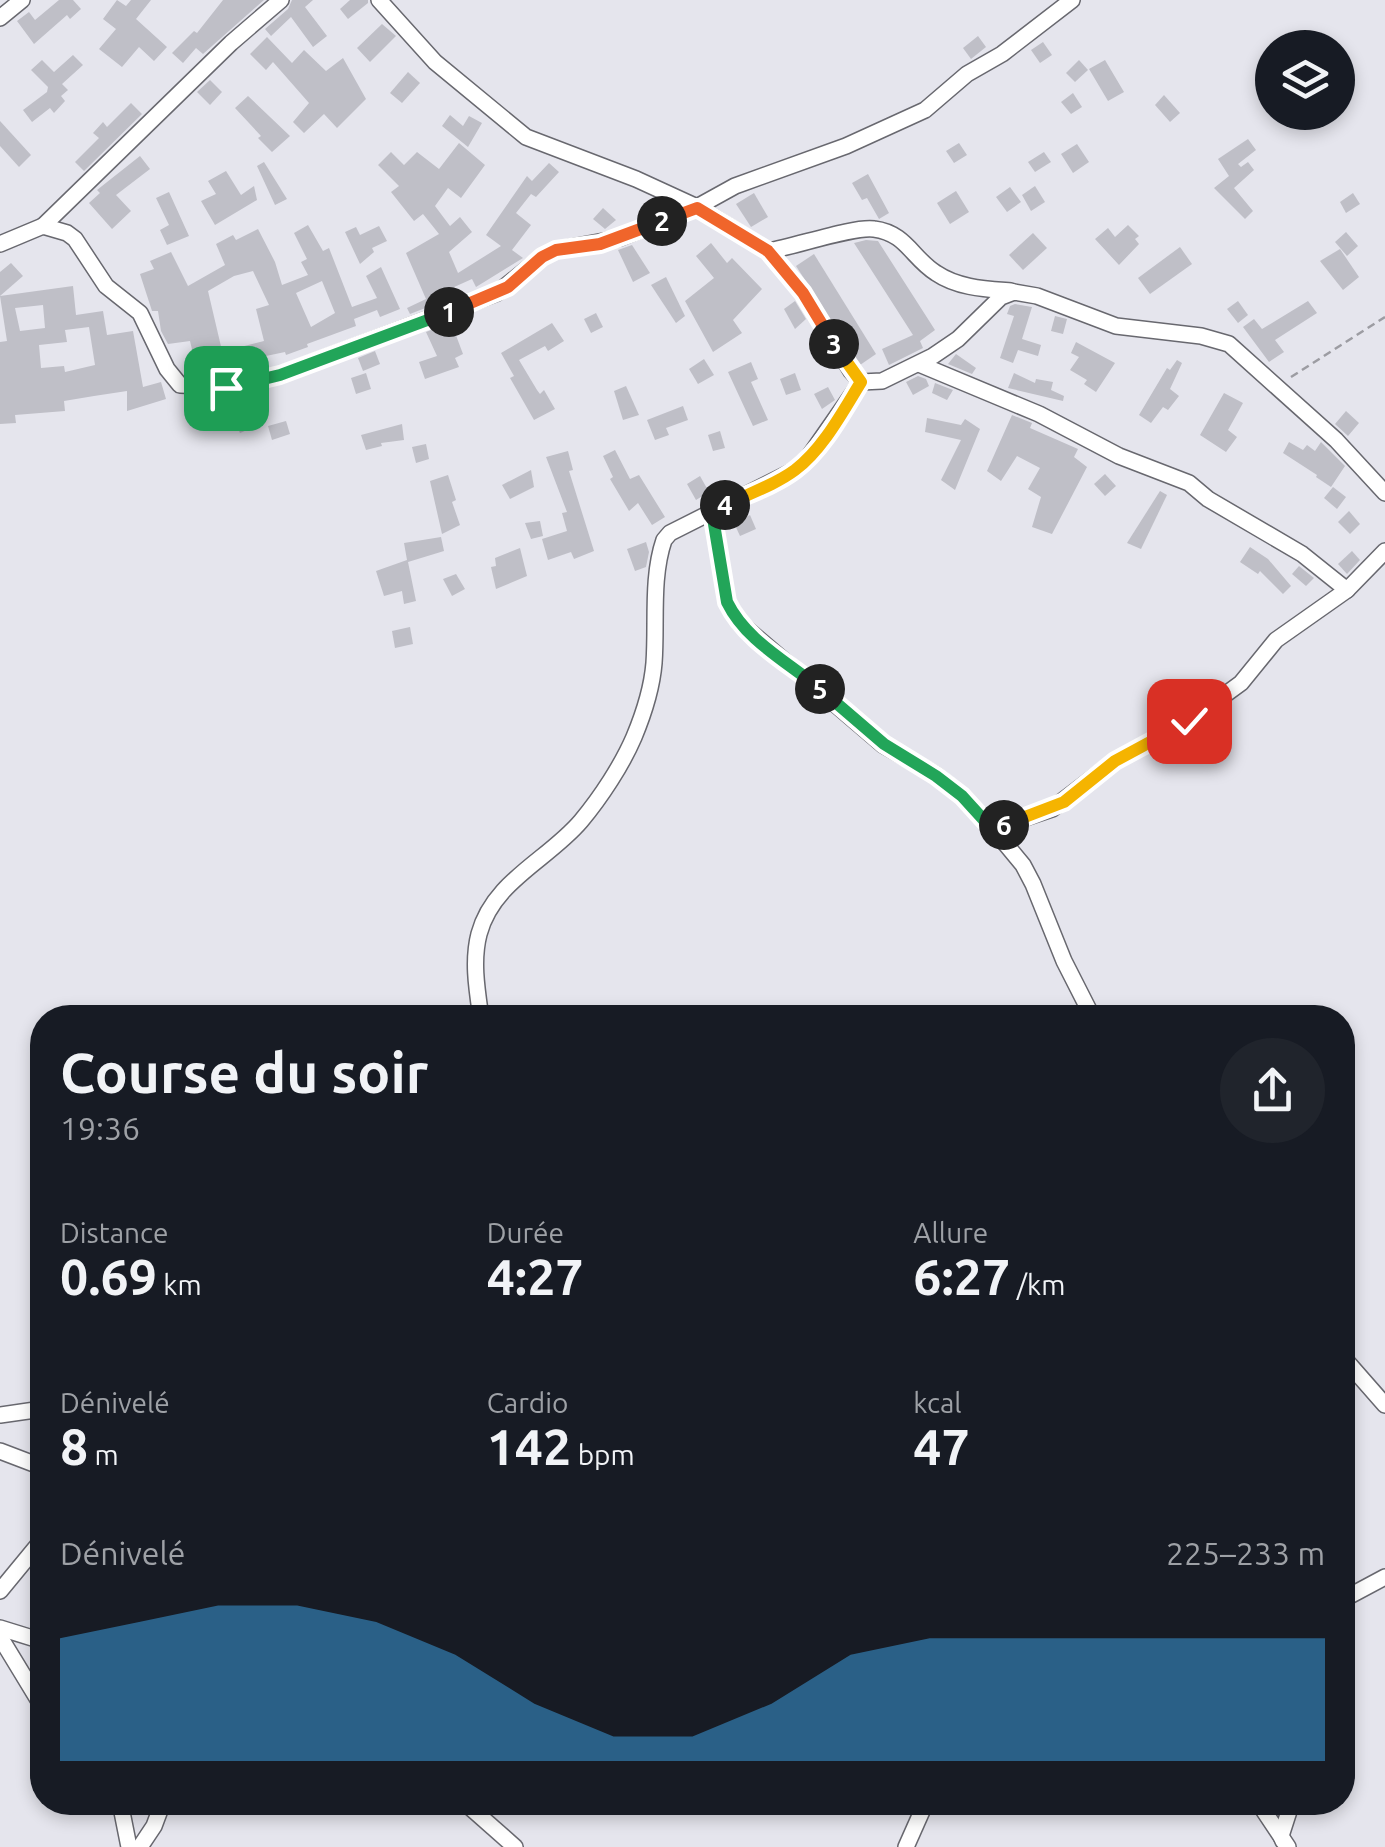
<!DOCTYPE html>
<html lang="fr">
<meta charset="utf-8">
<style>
body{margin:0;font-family:Ubuntu,sans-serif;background:#20242c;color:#f1f3f6;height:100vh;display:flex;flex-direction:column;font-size:38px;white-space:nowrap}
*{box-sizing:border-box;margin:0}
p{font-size:32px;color:#9ea1a6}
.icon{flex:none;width:55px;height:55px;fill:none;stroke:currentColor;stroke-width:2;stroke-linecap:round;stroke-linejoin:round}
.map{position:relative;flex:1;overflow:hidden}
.sheet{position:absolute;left:30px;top:1005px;width:1325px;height:810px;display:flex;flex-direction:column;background:#171b24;border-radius:40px;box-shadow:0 5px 15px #0003}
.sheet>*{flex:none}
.tools{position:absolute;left:1255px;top:30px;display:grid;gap:20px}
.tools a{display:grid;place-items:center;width:100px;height:100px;border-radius:50%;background:#171b24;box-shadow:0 5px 15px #0003;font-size:50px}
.pin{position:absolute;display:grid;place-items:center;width:85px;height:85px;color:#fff;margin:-42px;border-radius:20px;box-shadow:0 5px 15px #0006}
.km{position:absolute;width:50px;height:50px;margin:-25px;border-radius:50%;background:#222;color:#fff;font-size:28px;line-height:50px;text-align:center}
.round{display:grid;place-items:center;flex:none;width:105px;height:105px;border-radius:52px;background:#20242c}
.overview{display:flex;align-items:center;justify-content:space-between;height:170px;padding:0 30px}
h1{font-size:55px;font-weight:700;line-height:75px}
.figures{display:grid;grid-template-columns:repeat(3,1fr);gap:15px;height:170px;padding:10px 30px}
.figures div{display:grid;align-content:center}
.figures b{font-size:50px;font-weight:700}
.figures small{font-size:28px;font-weight:400}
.figures p{font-size:28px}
.chart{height:280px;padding:20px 30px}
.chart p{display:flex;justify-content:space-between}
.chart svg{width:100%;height:180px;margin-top:10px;fill:#337eb1;opacity:.7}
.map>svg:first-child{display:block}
.building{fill:#bfbfc7;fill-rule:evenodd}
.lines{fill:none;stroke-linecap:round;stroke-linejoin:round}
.minor-casing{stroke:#68686f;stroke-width:18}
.path{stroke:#9c9ca2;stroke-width:2.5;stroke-dasharray:8 5;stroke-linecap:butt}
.minor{stroke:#fff;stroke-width:15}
.split-1-casing{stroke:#fff;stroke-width:20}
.split-2-casing{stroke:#fff;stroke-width:20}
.split-3-casing{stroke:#fff;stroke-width:20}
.split-4-casing{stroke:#fff;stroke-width:20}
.split-5-casing{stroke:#fff;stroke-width:20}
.split-6-casing{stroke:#fff;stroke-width:20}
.split-7-casing{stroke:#fff;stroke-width:20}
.split-1{stroke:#22a559;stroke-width:12}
.split-2{stroke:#f0652b;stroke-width:12}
.split-3{stroke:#f0652b;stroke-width:12}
.split-4{stroke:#f5b400;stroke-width:12}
.split-5{stroke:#22a559;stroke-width:12}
.split-6{stroke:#22a559;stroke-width:12}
.split-7{stroke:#f5b400;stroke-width:12}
</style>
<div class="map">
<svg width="1385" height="1847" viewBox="0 0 1385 1847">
<rect width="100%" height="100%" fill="#e5e5ed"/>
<g class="building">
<path d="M59,0H73L81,9L70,19L67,15L34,44L17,21L29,12L35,20Z"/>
<path d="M117,0L126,6L131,0H151L136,19L167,47L154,61L139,47L122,67L99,49L116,29L103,19Z"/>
<path d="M223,0H264L203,54L196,48L183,63L172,53L194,31L197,33Z"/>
<path d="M292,0H313L305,7L327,36L313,47L291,17L271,36L265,29L288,9Z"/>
<path d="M350,0H368V3L348,19L340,9Z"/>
<path d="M382,24L396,36L370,62L357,48Z"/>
<path d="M978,36L986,47L971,59L963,48Z"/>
<path d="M267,37L292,63L304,50L326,71L343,58L366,99L337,128L324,114L304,133L293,122L309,103L273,62L266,70L250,54Z"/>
<path d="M1043,42L1052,55L1040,63L1031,50Z"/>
<path d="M73,55L83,65L62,84L68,90L61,96L65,101L54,113L50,108L32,122L23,110L47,92L48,87L31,70L42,60L54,72Z"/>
<path d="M1079,60L1088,70L1075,82L1066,73Z"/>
<path d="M1105,60L1124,92L1108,101L1089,69Z"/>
<path d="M408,72L420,83L402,103L390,93Z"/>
<path d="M210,80L222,92L210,105L197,92Z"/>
<path d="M1073,93L1082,107L1071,114L1061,102Z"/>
<path d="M1164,95L1180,113L1170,122L1155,105Z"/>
<path d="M248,96L290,136L272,152L258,138L261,136L235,108Z"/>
<path d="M131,103L142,114L84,171L75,162L99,138L93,133L103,122L107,127Z"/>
<path d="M450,115L463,126L469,116L482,123L468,147L442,126Z"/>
<path d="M0,121L31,155L19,167L0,146Z"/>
<path d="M1248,139L1256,150L1238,164L1241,167L1248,162L1254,170L1234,188L1253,211L1245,219L1214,188L1229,176L1218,159Z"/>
<path d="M459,143L485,165L461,198L448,188L435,206L450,226L460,217L472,232L449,252L458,273L501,246L486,235L527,176L532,181L549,163L559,172L536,197L531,194L516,213L531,225L512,250L523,258L476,287L472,279L443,292L446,300L410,314L407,308L426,299L406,253L439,234L423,214L414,221L391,192L399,186L378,165L391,152L404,165L417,152L439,169Z"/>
<path d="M959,143L967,155L954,163L946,151Z"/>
<path d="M1077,144L1089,162L1073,173L1061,154Z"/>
<path d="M1044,152L1051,162L1035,172L1028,162Z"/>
<path d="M140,156L150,169L116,195L131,211L112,229L89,203L100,193L97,190Z"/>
<path d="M264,162L287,199L275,205L257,166Z"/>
<path d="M226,171L241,195L254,186L257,200L215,225L201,201L216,194L208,181Z"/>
<path d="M868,174L889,213L879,219L867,198L862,200L852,183Z"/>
<path d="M1035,186L1045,202L1031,211L1022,195Z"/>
<path d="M1010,187L1021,202L1007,212L996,197Z"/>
<path d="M956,191L969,212L950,224L937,203Z"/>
<path d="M169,192L189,236L167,245L160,230L169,225L156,198Z"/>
<path d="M754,193L768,217L751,227L736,204Z"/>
<path d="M1353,193L1360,204L1346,213L1340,202Z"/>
<path d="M603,208L616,220L605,229L593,219Z"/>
<path d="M308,225L323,251L329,248L352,307L377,298L366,276L381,267L400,309L380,317L377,310L354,319L356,326L307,344L308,347L286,355L285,352L252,359L253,362L233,367L229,350L264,341L256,309L269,305L253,271L234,276L208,291L223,355L195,362L190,341L168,344L161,331L158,311H152L140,274L154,269L150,261L171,252L188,286L225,265L216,244L233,235L236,240L258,229L275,262L282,285L308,275L301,262L307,259L294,233ZM322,281L335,313L311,327L296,293Z"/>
<path d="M1128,225L1139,236L1135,239L1139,244L1119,265L1095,239L1108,228L1115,237Z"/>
<path d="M379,226L387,241L372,248L374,252L360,264L345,232L356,227L360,235Z"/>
<path d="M1346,232L1358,246L1347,256L1335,242Z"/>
<path d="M1033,233L1047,248L1023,270L1009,255Z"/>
<path d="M866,240L878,241L935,330L920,341L923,348L889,365L882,349L913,335L854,243Z"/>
<path d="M711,243L727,263L732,258L762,289L733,320L742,333L713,352L685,301L714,278L696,256Z"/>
<path d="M632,245L650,273L633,282L618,250Z"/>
<path d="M1180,247L1192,264L1150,294L1138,278Z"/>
<path d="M1340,249L1359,277L1343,290L1320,261Z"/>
<path d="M814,254L876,354L860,365L796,266Z"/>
<path d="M11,263L23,276L0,296V272Z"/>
<path d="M666,277L685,316L676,323L651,285Z"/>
<path d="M73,286L76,315L103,311L107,335L133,331L143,387L161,382L166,399L127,411V391L94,396L64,401L65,411L15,415L16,423L0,424V342L7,341L0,296ZM43,305L45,328L20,331L15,308ZM89,327L95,365L65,372L64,366L41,368L39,345L67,342L65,330Z"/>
<path d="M795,301L806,319L795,329L784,309Z"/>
<path d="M1238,301L1248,315L1238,323L1227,309Z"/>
<path d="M1308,301L1317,313L1275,340L1284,352L1269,362L1243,327L1254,319L1262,329Z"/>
<path d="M1015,304L1032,307L1022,339L1041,345L1038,356L1018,350L1013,363L1000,358L1014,316L1007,314L1010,306Z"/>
<path d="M596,313L603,327L591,333L584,319Z"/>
<path d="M1055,316L1067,319L1063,334L1051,331Z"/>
<path d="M451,322L463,354L455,358L459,367L425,379L419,362L437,356L426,332Z"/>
<path d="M552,323L564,341L548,351L545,346L519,360L537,390L540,394L544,390L555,409L534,420L510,378L514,376L501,353Z"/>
<path d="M1076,342L1115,363L1096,392L1084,384L1087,380L1070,370L1079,357L1071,353Z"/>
<path d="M375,351L380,364L363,371L358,358Z"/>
<path d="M956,354L976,368L972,374L948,364Z"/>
<path d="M704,359L714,375L698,384L689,369Z"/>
<path d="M1177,360L1182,363L1170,389L1179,396L1168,410L1163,407L1151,423L1139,415L1167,368L1170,370Z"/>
<path d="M751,362L758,379L751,382L768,420L753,426L728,372Z"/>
<path d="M366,373L371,389L356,394L351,378Z"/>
<path d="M795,373L801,390L786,395L780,379Z"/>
<path d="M1014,373L1035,383L1036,379L1053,382L1051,390L1064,396L1063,401L1008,388Z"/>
<path d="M918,376L926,379L929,386L913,395L906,382Z"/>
<path d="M935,383L953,390L947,400L932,393Z"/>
<path d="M626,386L639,415L623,420L614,391Z"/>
<path d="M828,387L835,400L822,409L814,394Z"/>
<path d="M1224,393L1243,403L1228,430L1237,437L1226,452L1200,435Z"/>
<path d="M683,406L688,420L666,428L669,435L655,440L647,420Z"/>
<path d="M254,408L261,424L240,433L233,417Z"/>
<path d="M1346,411L1359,423L1348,436L1335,424Z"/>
<path d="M1012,415L1032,423L1030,428L1078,449L1074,457L1087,467L1052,534L1032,527L1041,497L1028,489L1040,468L1017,456L1001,481L987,471Z"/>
<path d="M927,418L961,425L965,419L980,429L955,490L941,480L961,440L925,432Z"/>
<path d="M286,421L290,434L272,440L268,426Z"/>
<path d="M402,424L404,440L381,443L382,446L366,450L361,435Z"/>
<path d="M720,431L725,448L713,451L708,435Z"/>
<path d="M1289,442L1303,450L1307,445L1315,451L1321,442L1345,466L1331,487L1316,477L1317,475L1283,453Z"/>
<path d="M426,444L429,459L416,463L412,447Z"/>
<path d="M615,450L630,479L639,475L665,517L652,525L638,503L629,511L610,479L613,477L603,456Z"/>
<path d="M568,451L573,470L569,471L594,551L574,559L571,552L548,560L542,539L567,531L562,513L567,512L546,457Z"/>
<path d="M531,470L534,487L510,499L502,485Z"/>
<path d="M1105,474L1116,486L1105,496L1094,484Z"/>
<path d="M448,475L456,500L452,502L460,525L442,534L430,481Z"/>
<path d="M700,476L709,492L696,500L687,484Z"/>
<path d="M1333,487L1346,497L1337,509L1324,498Z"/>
<path d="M1160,491L1167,495L1141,549L1127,543Z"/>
<path d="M1349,511L1360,524L1350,534L1338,522Z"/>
<path d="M750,515L756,529L740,536L734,523Z"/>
<path d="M540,521L543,536L531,539L525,523Z"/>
<path d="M441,537L444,551L408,562L416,601L404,604L402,591L384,596L376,571L407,560L404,543Z"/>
<path d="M646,542L649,552L646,567L635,571L627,549Z"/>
<path d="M1250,547L1268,559L1291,586L1283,594L1260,571L1258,574L1240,562Z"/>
<path d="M520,548L527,576L496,589L491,567L496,566L495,558Z"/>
<path d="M1352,551L1360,560L1347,574L1338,564Z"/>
<path d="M1299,566L1314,578L1306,586L1292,574Z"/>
<path d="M456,574L465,589L452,596L443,579Z"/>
<path d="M410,627L413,644L395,648L392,631Z"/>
</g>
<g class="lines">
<g class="minor-casing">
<g id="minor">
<path d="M379,0L435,62L526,137L636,179L697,207L768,251L803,293L851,371L861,382L882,381L933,356L958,339L1001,297L1014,292L1037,296L1116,326L1201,336L1229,344L1336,440L1385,493"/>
<path d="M0,18L22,0"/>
<path d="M43,226L231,43L281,0"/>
<path d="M0,244L43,226L67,233L75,239L106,286L140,313L167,369L180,385L226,387L280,375L497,293L542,257L556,250L620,238L697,207L735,186L846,146L925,110L967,74L1002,54L1072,0"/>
<path d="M768,251C794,247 854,226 874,229C906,233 912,258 936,273C958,288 986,289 1011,291"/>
<path d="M919,364L1039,414L1119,456L1189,483L1208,499L1302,554L1347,590L1385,551"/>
<path d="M712,511L727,602L740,623L883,745L936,775L962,796L999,836L1023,865L1033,884L1064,961L1093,1018"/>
<path d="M992,829L1052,809L1115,761L1189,721L1241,683L1276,640L1347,590"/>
<path d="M481,1018C477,990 472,961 479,934C493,881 548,860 581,821C601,797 622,765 634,737C644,713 652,688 654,663C657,623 651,578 664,540L670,533L795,470L808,458L861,382"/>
<path d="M1342,1356L1385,1405"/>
<path d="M0,1415L42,1409"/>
<path d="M0,1451L42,1467"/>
<path d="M0,1591L42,1540"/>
<path d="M1342,1600L1385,1577"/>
<path d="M0,1628L42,1641"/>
<path d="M0,1637L42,1706"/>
<path d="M120,1802L129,1847"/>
<path d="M464,1802L515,1847"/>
<path d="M1258,1802L1288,1847"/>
<path d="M1283,1841L1281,1836L1292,1802"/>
<path d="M140,1847L154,1826L163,1802"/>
<path d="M906,1847L926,1802"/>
</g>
</g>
<path class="path" d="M1291,377L1385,317"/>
<use href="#minor" class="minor"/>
</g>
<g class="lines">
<g class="split-1-casing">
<path id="split-1" d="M226,388L280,375L449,312"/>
</g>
<g class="split-2-casing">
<path id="split-2" d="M449,312L508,287L542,257L556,250L600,244L662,221"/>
</g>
<g class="split-3-casing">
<path id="split-3" d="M662,221L697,208L768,251L803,293L834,344"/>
</g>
<g class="split-4-casing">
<path id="split-4" d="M725,505C748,494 775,485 795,470C823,449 843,411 861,382L834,344"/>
</g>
<g class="split-5-casing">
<path id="split-5" d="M725,505L712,512L727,602C746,641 788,662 820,689"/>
</g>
<g class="split-6-casing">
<path id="split-6" d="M820,689L884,744L936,776L962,796L992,829L1004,825"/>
</g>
<g class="split-7-casing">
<path id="split-7" d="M1004,825L1064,802L1115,761L1189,721"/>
</g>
<use href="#split-1" class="split-1"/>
<use href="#split-2" class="split-2"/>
<use href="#split-3" class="split-3"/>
<use href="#split-4" class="split-4"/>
<use href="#split-5" class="split-5"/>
<use href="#split-6" class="split-6"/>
<use href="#split-7" class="split-7"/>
</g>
</svg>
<div class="tools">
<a><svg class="icon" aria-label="layers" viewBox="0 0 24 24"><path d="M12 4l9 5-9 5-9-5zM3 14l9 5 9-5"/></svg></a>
</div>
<div class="pin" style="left:226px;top:388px;background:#1e9e55"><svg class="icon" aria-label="arrive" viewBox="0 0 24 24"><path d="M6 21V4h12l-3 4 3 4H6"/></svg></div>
<div class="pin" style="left:1189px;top:721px;background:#d93025"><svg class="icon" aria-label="check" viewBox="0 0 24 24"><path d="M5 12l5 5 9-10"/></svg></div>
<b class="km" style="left:449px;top:312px">1</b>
<b class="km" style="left:662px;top:221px">2</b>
<b class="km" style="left:834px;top:344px">3</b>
<b class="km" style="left:725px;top:505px">4</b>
<b class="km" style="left:820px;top:689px">5</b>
<b class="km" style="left:1004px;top:825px">6</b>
<section class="sheet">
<div class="overview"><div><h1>Course du soir</h1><p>19:36</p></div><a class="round"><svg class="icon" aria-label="share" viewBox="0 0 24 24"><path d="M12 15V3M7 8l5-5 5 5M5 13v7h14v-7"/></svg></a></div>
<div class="figures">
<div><p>Distance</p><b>0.69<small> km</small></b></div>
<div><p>Durée</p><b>4:27</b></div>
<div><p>Allure</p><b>6:27<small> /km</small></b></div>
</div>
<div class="figures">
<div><p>Dénivelé</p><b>8<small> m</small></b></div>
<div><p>Cardio</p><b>142<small> bpm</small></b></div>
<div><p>kcal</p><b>47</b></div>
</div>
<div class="chart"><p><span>Dénivelé</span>225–233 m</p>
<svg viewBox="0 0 160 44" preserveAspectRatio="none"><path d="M0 44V14L10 10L20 6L30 6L40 10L50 18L60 30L70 38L80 38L90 30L100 18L110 14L120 14L130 14L140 14L150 14L160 14V44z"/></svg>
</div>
</section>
</div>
